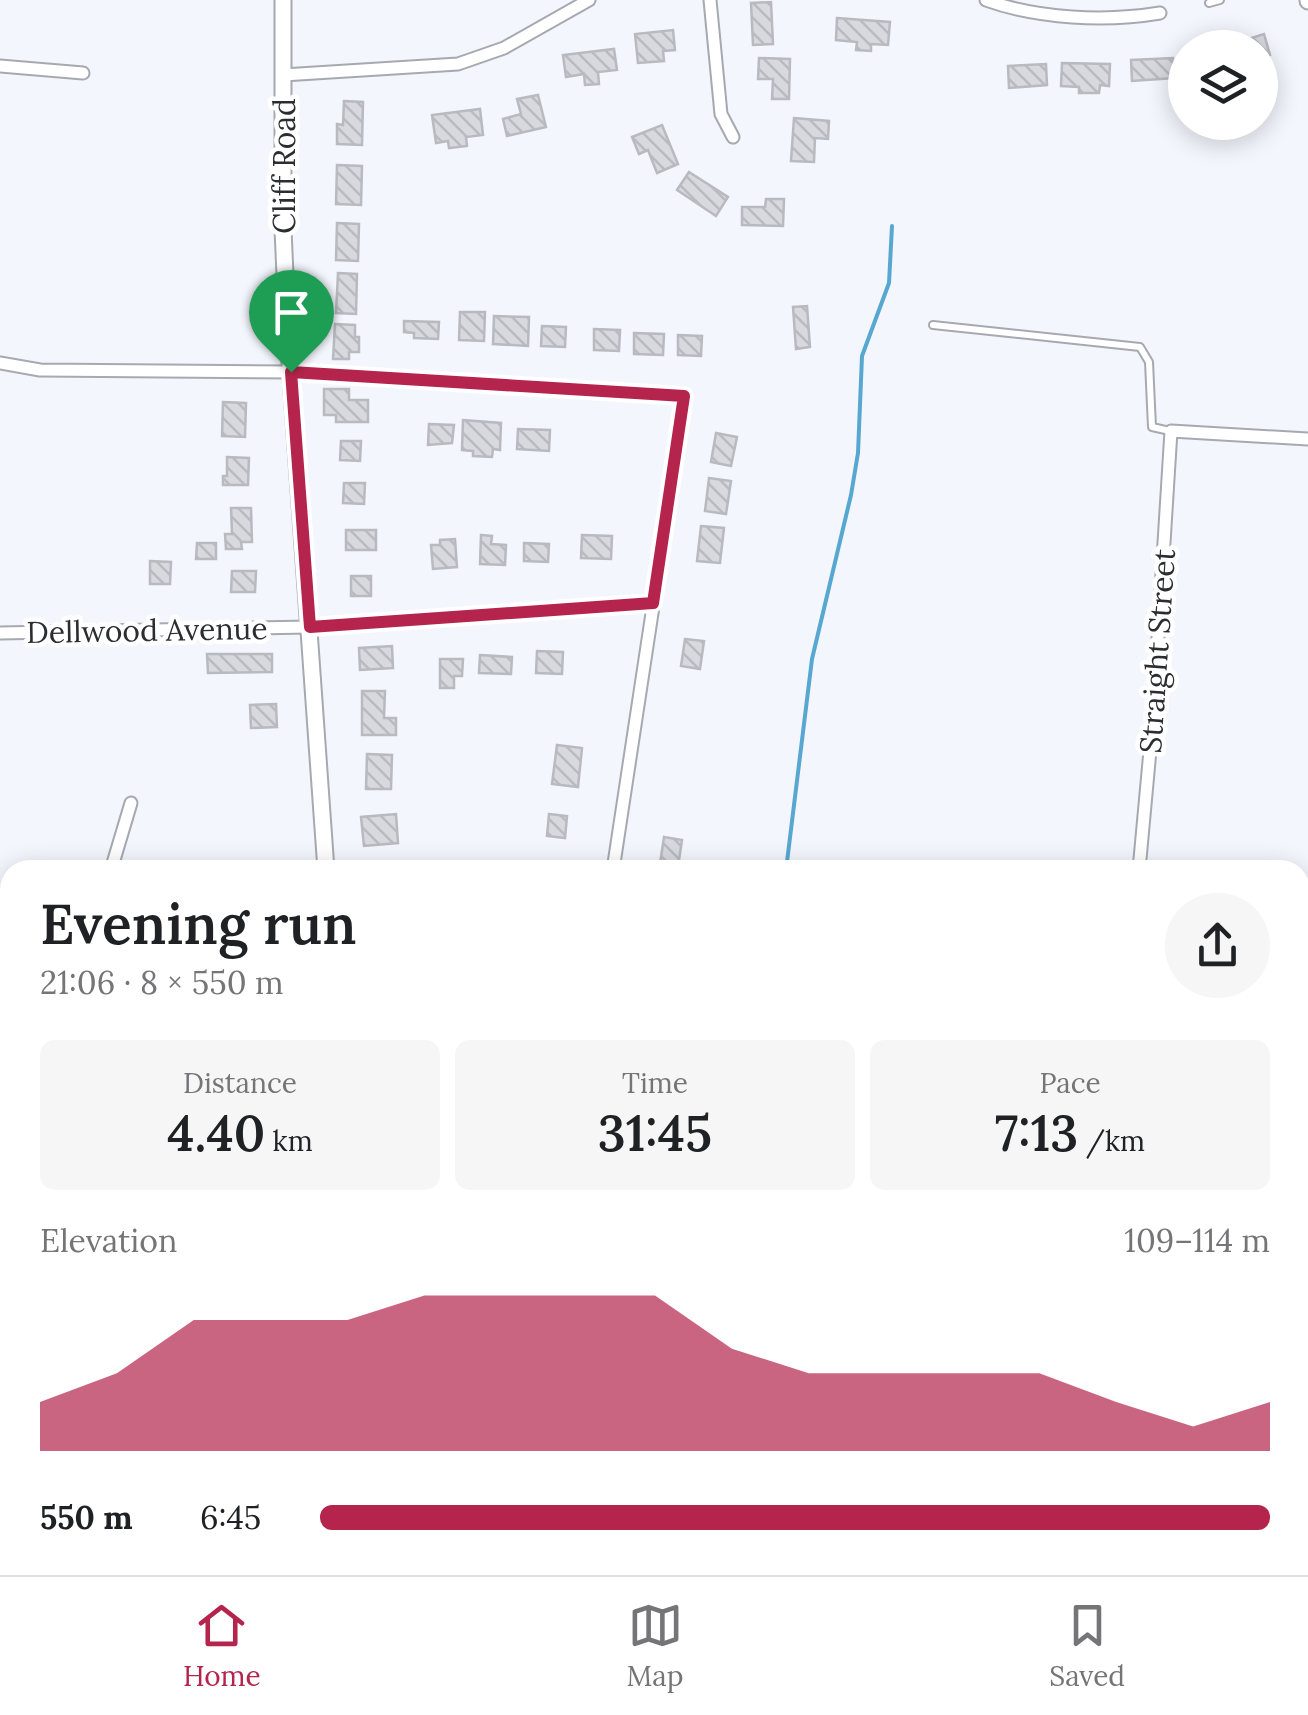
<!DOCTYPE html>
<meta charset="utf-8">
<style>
body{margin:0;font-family:Lora,serif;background:#f6f6f6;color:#202124;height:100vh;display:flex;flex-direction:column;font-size:38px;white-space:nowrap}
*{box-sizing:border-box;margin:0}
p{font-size:32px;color:#757577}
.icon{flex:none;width:55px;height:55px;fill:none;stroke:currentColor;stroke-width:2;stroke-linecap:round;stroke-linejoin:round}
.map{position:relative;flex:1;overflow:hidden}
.details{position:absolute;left:0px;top:860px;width:1310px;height:715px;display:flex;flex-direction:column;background:#fff;border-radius:30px 30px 0 0;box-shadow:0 5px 25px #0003}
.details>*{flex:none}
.controls{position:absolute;left:1168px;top:30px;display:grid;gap:20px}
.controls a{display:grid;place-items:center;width:110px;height:110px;border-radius:50%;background:#fff;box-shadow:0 5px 25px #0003;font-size:50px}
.pin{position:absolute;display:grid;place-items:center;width:85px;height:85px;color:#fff;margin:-102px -42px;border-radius:50% 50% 50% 0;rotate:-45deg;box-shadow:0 0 10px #0007}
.pin .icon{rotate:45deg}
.round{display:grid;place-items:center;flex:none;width:105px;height:105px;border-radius:52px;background:#f6f6f6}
.head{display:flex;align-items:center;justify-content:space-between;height:170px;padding:0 40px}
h1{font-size:55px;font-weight:600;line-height:75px}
.stats{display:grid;grid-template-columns:repeat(3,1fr);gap:15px;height:170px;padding:10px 40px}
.stats div{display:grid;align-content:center;border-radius:15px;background:#f6f6f6;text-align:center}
.stats b{font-size:50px;font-weight:600}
.stats small{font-size:28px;font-weight:400}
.stats p{font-size:28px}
.chart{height:280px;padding:20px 40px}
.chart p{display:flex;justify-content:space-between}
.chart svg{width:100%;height:180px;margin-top:10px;fill:#b5244c;opacity:.7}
ul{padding:0 40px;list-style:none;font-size:32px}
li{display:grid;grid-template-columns:160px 120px 1fr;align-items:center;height:75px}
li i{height:25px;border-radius:12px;background:#b5244c}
.menu{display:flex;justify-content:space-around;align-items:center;height:140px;border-top:2px solid #e0e0e0;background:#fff;font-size:28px;color:#757577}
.menu a{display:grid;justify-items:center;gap:5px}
.menu .current{color:#b5244c}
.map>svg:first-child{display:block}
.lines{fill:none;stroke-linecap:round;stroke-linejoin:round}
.stream{stroke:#57a7d1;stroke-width:4}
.building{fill:url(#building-back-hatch);stroke:#b8bac0;stroke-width:2.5}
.lane-casing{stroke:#a7a9b0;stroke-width:10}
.street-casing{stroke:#a7a9b0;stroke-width:15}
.secondary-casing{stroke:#a7a9b0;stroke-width:19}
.lane{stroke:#fff;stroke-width:6}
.street{stroke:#fff;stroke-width:11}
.secondary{stroke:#fff;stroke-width:15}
.route-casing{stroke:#fff;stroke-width:20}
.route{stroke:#b5244c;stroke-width:12}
.labels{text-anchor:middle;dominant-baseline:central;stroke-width:9;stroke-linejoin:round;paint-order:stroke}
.street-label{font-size:30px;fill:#2c2d30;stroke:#fff}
</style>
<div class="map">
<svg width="1308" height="1575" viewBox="0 0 1308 1575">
<defs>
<pattern id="building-back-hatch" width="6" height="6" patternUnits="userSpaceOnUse" patternTransform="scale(2.5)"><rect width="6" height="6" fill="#d7d9df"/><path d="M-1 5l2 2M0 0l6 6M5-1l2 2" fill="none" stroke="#b9bbc0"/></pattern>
</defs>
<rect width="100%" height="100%" fill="#f4f6fd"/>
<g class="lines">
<g class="stream">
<path d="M786,870L812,659L851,495L858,453L862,356L889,283L892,226"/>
<path d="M554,1575L555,1565"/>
</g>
</g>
<g class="building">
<path d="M771,2L773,44L753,45L751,3Z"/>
<path d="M837,18L890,22L888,45L871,44V51L856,50L857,42L836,40Z"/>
<path d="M673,30L675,50L663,51L664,61L638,63L635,34Z"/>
<path d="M1264,34L1270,55L1260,57V48H1219Z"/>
<path d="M614,49L617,70L598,72L599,84L585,85L584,74L566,77L563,55Z"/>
<path d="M759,58L790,59L789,99H772L773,79H758Z"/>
<path d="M1173,58L1174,78L1132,81L1131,60Z"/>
<path d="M1062,63L1110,64L1109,86L1100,85L1099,93H1079V87L1061,86Z"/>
<path d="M1046,64L1047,85L1009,88L1008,66Z"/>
<path d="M538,95L546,127L507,136L503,119L521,114L517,99Z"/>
<path d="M344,101L363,102L362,145L337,144V124L343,125Z"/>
<path d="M480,109L483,135L466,137L467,146L449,148L448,141L436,143L432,115Z"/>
<path d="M794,118L829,121L828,139L815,138L814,162L791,161Z"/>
<path d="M662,125L678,164L657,173L648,150L639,154L632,137Z"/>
<path d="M337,165L362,166L361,205L336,204Z"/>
<path d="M689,172L728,197L716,216L677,190Z"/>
<path d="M766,199H784L783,226L742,225V207H765Z"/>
<path d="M337,223L359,224L358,261L336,260Z"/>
<path d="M338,273L357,274L356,314L336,313Z"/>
<path d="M807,306L810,347L796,349L793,307Z"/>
<path d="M460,312H485L484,341L459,340Z"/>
<path d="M494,316L529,317L528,346L493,344Z"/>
<path d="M404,321L439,322L438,339L414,338V333L404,332Z"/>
<path d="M335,324L355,325V337H359V352H349V359H333Z"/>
<path d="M542,326L566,327L565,347L541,346Z"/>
<path d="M594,329L620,330L619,351L594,350Z"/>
<path d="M634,333L664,334L663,355L634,354Z"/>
<path d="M678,335L702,336L701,356L678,355Z"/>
<path d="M324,389H349V400H368V422H336V415H324Z"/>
<path d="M223,402L246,403L245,437L222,436Z"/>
<path d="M463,420L501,423L500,450L493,449L492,457L473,456V451L462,450Z"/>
<path d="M429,424L454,425L452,443L428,445Z"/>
<path d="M518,429L550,430L549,451L517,449Z"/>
<path d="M716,433L737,437L731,466L711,462Z"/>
<path d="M341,441H361L360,461L340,460Z"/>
<path d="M227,457L249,458L248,485H223V476H227Z"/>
<path d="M709,478L731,481L726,514L705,511Z"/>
<path d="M344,483H365L364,504L343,503Z"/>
<path d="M231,508H251L252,542H241L242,549H226L225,534H232Z"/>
<path d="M701,526L724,528L720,563L697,561Z"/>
<rect x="346" y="530" width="30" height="20"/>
<path d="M481,535L492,536L491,544L506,545L505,565L480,564Z"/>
<path d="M582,535L612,536L611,559L581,558Z"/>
<path d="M455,539L457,567L433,569L431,545H440V540Z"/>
<path d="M197,543H216V559H196Z"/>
<path d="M524,543L549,544L548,562L524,561Z"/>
<path d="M150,561L171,562L170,584H150Z"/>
<path d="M232,571H256L255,592H231Z"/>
<rect x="351" y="576" width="20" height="20"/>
<path d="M685,639L704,641L700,669L681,666Z"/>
<path d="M392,646L393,668L360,670L359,648Z"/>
<path d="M537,651L563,652L562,674L536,673Z"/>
<path d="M207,654H272V672L208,673Z"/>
<path d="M480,655L512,657L511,674L479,673Z"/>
<path d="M440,659H463L462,676H454V688H440Z"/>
<path d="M362,691H385L384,718H396V735H362Z"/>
<path d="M276,704L277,727L251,728L250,705Z"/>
<path d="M557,745L582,748L578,787L552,784Z"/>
<path d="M367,754L392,755L391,789H366Z"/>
<path d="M396,814L398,843L364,846L361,817Z"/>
<path d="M549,814L567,816L565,838L547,836Z"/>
<path d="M664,837L682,840L678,867L660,864Z"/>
</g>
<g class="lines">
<g class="lane-casing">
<g id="lane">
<path d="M1209,3L1220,0"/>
<path d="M933,325L1140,347L1149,362L1152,427L1170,431"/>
</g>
</g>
<g class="street-casing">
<g id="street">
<path d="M710,0L721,114L733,137"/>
<path d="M986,0C1038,19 1106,22 1160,13"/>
<path d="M0,66L83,73"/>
<path d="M283,75L458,64L504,48L589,0"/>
<path d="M0,363L40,370L291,372L685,396L613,870"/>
<path d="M0,633L309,627L653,603"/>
<path d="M111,870L131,803"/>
<path d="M1139,870L1153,718L1171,431L1308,439"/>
<path d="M0,1123H10"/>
<path d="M1300,1199L1308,1198"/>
<path d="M0,1477L10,1468"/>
<path d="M1272,1565H1283"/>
<path d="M611,1575L612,1565"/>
<path d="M946,1575L947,1565"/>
</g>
</g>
<g class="secondary-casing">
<g id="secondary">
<path d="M283,0V229L287,321L326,870"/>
<path d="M1308,0V1"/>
<path d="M282,1575L284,1565"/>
</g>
</g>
<use href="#lane" class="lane"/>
<use href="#street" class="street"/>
<use href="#secondary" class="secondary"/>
</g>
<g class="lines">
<g class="route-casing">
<path id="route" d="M291,372L684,396L653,603L310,627Z"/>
</g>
<use href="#route" class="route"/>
</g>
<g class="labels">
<g class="street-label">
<text transform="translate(284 166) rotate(-90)">Cliff Road</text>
<text transform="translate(147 630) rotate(-1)">Dellwood Avenue</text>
<text transform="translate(1157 651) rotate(-86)">Straight Street</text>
</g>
</g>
</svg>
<div class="controls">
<a><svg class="icon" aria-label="layers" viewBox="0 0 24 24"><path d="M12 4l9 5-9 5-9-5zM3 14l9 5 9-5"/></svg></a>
</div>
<div class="pin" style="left:291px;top:372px;background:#1e9e55"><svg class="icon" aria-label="arrive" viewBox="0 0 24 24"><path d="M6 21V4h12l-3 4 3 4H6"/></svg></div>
<section class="details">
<div class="head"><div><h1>Evening run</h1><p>21:06 · 8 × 550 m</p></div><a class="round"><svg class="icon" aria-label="share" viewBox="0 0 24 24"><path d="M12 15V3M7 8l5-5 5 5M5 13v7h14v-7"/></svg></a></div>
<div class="stats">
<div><p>Distance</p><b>4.40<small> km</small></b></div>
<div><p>Time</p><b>31:45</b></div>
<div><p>Pace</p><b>7:13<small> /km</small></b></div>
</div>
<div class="chart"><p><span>Elevation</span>109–114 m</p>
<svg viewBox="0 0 160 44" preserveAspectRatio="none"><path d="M0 44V32L10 25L20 12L30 12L40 12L50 6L60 6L70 6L80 6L90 19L100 25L110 25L120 25L130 25L140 32L150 38L160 32V44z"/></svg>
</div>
<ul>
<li><b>550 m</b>6:45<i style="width:100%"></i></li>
</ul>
</section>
</div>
<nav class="menu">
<a class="current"><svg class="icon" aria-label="home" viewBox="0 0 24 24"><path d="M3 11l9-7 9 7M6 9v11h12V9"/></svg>Home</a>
<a><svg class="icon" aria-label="map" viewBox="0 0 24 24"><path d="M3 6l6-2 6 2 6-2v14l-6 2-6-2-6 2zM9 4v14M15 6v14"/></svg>Map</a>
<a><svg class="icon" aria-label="saved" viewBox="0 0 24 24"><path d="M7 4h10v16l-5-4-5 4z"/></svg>Saved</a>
</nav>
